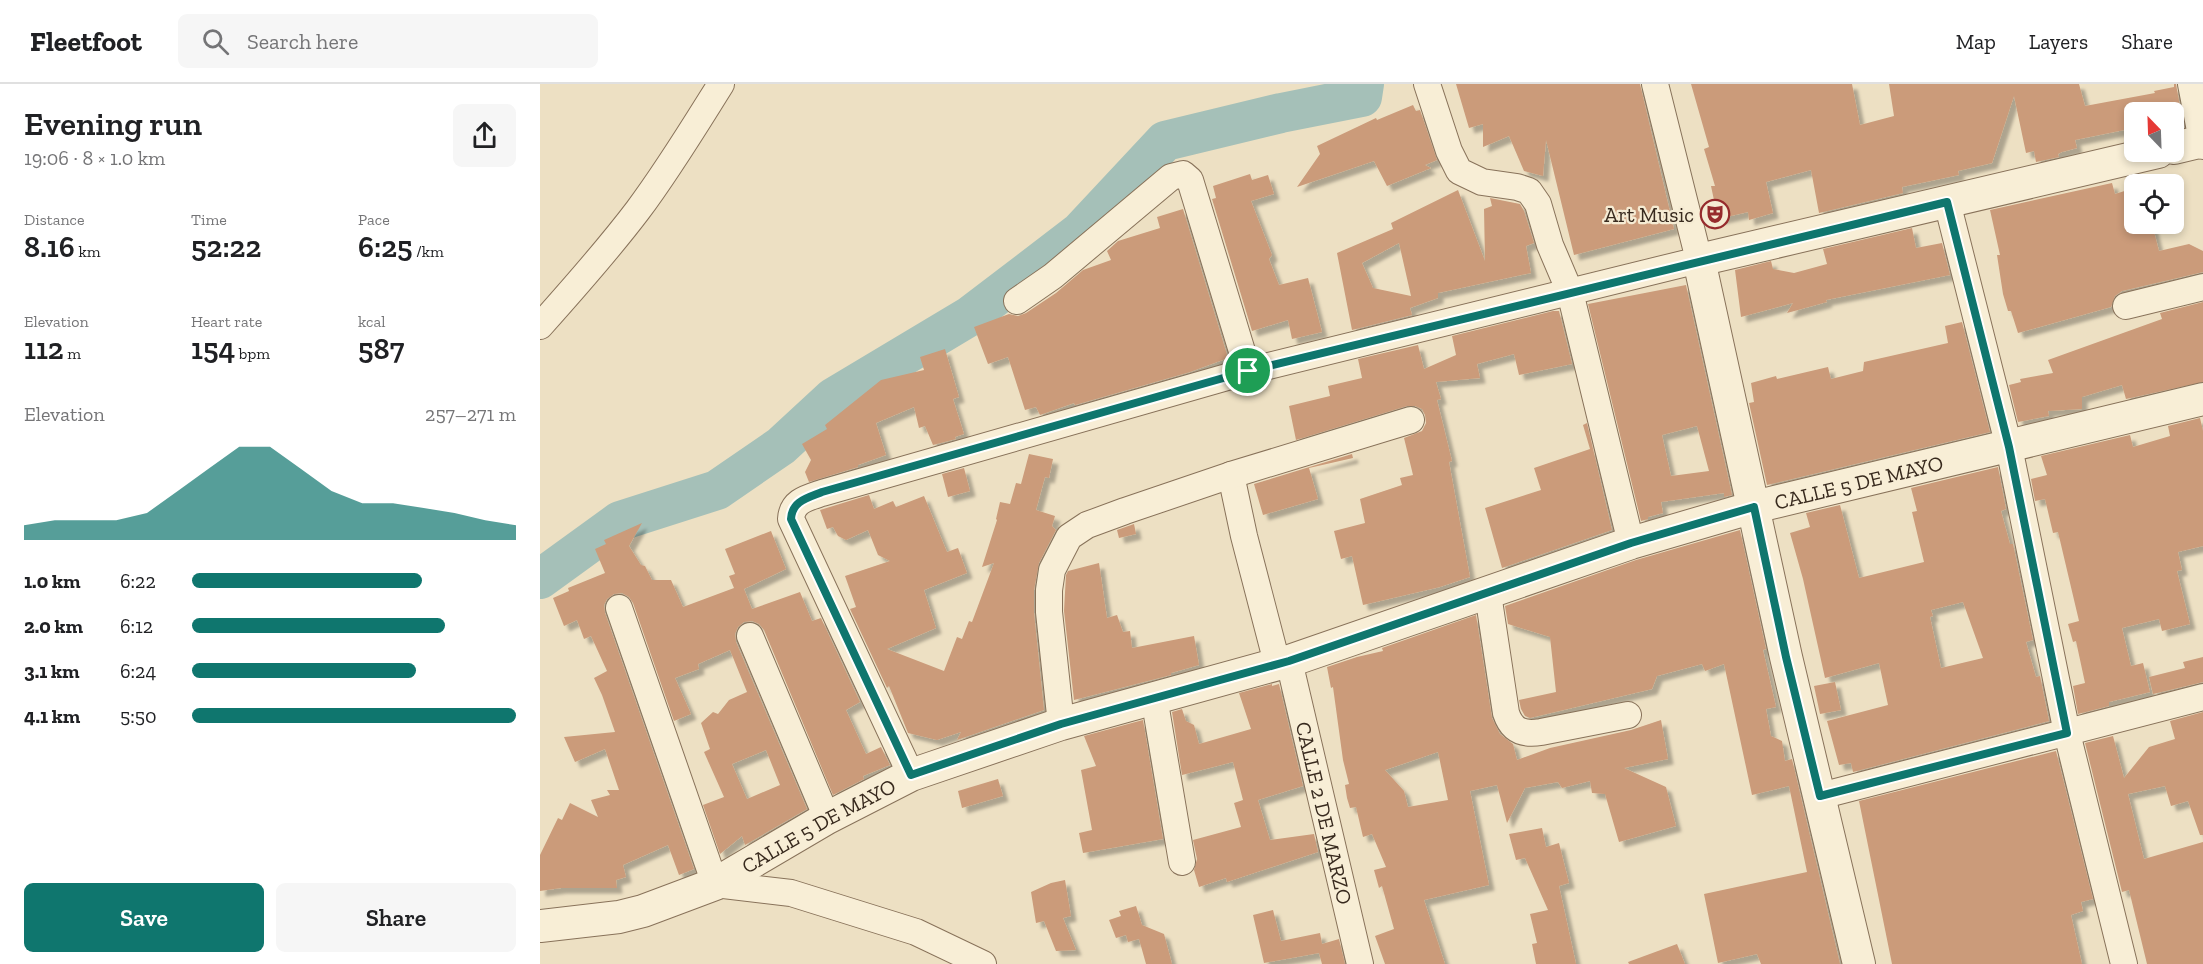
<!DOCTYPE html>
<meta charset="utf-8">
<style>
body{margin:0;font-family:"Zilla Slab",serif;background:#f6f6f6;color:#202124;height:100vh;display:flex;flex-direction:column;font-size:22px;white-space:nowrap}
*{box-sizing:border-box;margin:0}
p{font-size:20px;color:#757577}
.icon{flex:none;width:33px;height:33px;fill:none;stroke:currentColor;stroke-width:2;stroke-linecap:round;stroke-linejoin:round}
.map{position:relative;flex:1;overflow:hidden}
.drawer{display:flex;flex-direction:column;background:#fff;width:540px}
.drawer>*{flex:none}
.needle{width:39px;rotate:337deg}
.fabs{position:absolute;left:1584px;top:18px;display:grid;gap:12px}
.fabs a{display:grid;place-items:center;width:60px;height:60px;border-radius:9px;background:#fff;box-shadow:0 3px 9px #0003;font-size:30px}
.pin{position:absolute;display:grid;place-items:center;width:51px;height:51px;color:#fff;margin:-26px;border:3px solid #fff;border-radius:50%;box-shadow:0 2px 6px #0007}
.round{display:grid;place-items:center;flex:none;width:63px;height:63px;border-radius:9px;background:#f6f6f6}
.headline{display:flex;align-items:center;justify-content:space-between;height:102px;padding:0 24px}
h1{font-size:33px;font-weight:600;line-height:45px}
.metrics{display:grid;grid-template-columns:repeat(3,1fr);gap:9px;height:102px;padding:6px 24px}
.metrics div{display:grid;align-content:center}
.metrics b{font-size:30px;font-weight:600}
.metrics small{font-size:16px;font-weight:400}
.metrics p{font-size:16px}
.chart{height:168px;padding:12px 24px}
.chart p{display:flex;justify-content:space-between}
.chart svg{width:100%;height:108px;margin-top:6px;fill:#0f766e;opacity:.7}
.primary-button{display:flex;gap:12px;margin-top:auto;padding:12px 24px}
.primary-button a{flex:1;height:69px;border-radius:9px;background:#0f766e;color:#fff;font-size:24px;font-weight:600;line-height:69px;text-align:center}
.primary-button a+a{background:#f6f6f6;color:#202124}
ul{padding:0 24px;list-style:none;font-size:20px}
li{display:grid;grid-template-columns:96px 72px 1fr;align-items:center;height:45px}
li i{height:15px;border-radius:8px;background:#0f766e}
header{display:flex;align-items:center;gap:36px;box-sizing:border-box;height:84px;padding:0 30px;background:#fff;border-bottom:2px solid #e0e0e0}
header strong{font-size:28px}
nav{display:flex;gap:33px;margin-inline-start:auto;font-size:21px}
.search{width:420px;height:54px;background:#f6f6f6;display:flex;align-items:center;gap:15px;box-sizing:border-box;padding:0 21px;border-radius:9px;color:#757577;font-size:22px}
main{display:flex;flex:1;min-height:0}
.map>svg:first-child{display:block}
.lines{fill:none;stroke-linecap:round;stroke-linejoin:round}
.river{stroke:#a5c0b8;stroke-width:40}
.building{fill:#cb9b7a;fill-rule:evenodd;filter:url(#shadow)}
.minor-casing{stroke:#88725a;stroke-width:28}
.tertiary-casing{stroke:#88725a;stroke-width:34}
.minor{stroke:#f8eed6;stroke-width:26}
.tertiary{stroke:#f8eed6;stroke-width:32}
.route-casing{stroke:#fff;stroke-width:12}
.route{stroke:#0f766e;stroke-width:8}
.labels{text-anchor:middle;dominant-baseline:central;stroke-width:4.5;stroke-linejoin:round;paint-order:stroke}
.poi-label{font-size:21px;fill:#382a1e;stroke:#f5ebd3;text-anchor:end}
.street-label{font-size:21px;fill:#382a1e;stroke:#f5ebd3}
</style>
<header>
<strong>Fleetfoot</strong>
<div class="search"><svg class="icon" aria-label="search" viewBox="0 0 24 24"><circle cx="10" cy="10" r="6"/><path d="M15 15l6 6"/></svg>Search here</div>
<nav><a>Map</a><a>Layers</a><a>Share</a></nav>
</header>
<main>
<section class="drawer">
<div class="headline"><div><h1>Evening run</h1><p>19:06 · 8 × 1.0 km</p></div><a class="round"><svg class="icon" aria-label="share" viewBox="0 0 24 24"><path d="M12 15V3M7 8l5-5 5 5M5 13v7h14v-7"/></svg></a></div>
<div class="metrics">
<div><p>Distance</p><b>8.16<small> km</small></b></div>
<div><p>Time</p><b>52:22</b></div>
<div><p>Pace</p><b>6:25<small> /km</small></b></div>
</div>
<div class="metrics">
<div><p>Elevation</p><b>112<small> m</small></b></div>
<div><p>Heart rate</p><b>154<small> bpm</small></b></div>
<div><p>kcal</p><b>587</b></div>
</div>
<div class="chart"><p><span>Elevation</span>257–271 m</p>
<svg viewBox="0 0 160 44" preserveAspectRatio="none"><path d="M0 44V38L10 36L20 36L30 36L40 33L50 24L60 15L70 6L80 6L90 15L100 24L110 29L120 29L130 31L140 33L150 36L160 38V44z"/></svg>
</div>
<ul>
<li><b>1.0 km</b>6:22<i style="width:71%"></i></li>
<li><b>2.0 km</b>6:12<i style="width:78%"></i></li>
<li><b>3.1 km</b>6:24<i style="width:69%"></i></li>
<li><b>4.1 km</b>5:50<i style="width:100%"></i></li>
</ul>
<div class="primary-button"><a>Save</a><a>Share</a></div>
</section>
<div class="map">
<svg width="1663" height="880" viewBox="0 0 1663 880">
<defs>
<filter id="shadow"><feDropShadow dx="5.5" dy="5.5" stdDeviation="1.5" flood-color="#0004"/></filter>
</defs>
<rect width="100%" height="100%" fill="#ede0c3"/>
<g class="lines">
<path class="river" d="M0,495L80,437L177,406L241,362L293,314L430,232L540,148L625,57L741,29L822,13L824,0"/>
</g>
<g class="building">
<path d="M916,0H1100L1134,145L1034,171L1006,56L1003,92L984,87L969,52L943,63V40L929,44Z"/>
<path d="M1151,0H1312L1320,41L1354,32L1349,0H1539L1545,22L1615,9L1614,7L1634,3V0H1636L1643,39L1634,41V28H1586L1589,45L1535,56L1537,64L1522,68L1518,70L1519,73L1496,78L1494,67L1486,69L1474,12L1452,79L1418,87L1419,91L1362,103L1363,109L1279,129L1271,86L1226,98L1233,129L1209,136L1208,128L1178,135L1171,102H1175L1164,65L1169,63Z"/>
<path d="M873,21L876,27L880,26L897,76L885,81L891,84L847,102L834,77L757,103L780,70L777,62L836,34L837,36Z"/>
<path d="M710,90L712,96L728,91L734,110L711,117L732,171L729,175L739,201L768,194L782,248L752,255L748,236L712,247L672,115L676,114L673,102Z"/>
<path d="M1572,99L1575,110L1594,104V140H1612L1619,167L1649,160L1663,167V188L1582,207L1575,212L1571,223L1478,249L1471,227H1468L1463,210L1457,171H1460L1450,126Z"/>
<path d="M918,106L945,177L944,125L952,122L950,114L980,120L984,127L994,159L986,162L991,189L898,209V214L870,224L872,231L812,246L797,169L853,145L851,139ZM859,159L871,212L833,204L822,179Z"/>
<path d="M643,125L688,274L650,288L535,321L534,319L500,331L496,323L485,326L468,273L448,280L434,243L469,230L478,232L486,229L516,209L543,186L571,176L567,167L578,157L620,144L617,133Z"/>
<path d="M1372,144L1376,164L1402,159L1410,191L1286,216L1287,218L1247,229L1253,219L1201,233L1195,186L1231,177L1233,185L1254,189L1287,180L1283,165Z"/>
<path d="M1146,201L1192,411L1184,413V409L1121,418L1123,429L1108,433V435L1101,437L1048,220ZM1157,342L1169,387L1131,392L1122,351Z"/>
<path d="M1663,218V298L1586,315L1582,301L1542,313V325L1508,327L1509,332L1478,338L1469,301L1481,298L1480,295L1513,289L1508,276L1622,235L1620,229Z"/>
<path d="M1013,227H1019L1032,280L979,291L974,270L937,280L940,294L896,298L901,315L897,316L912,377L909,378L930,493L900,503L823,521L812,472L801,475L794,447L825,439L820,415L862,401L860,394L873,391L864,354L882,347L886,339L885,331L882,325L875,322H867L756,356L749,322L790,312L788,302L822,294L818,275L878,261L884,285L916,271L912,252Z"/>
<path d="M1422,238L1450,348L1227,401L1209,319L1214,318L1211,299L1236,292L1237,295L1288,283L1291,295L1323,287L1324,278L1408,259L1405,242Z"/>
<path d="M405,265L419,313L413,315L424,350L415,353L416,355L393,361L385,342L379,344L374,323L336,339L346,371L318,381V383L269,398L265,388L271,376L262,360L287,345L285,341L341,296L384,286L380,273Z"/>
<path d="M1660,334L1663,347V462L1638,468L1642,486L1637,487L1650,540L1622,547L1619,535L1582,544L1591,582L1603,579L1610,608L1569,618V622L1538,630L1533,602L1545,599L1536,557L1533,558L1528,540L1539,537L1518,448L1513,449L1505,415L1495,417L1491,395L1507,391L1501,372L1590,351L1593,363L1630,352L1628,342Z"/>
<path d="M1047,339L1072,446L962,484L945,424L1001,406L994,384L1050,365L1043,341Z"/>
<path d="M489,370L513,375L509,394L505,393L496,426L515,432L512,442L516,446L499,479L494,506V529L504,626L417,656L421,648L397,656L368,649L349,602L347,604L310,525L316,523L305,492L350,477L338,471L328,446L306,456L298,452L293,443L287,445L280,426L329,411L334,425L353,417L356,423L384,412L407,468L418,464L427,489L384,506L396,544L347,565L404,587L417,553L422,555L429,537L432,538L454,479L442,483L457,436L456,435L460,418L470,420L476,399L481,400Z"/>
<path d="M812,370L813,374L769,384L778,415L723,431L714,400Z"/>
<path d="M1458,383L1466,425L1461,427L1470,460H1473L1493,556L1486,558L1496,593L1500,592L1509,637L1313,688L1311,679L1299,681L1287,637L1348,621L1339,579L1285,594L1263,495L1250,449L1270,443L1266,429L1300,421L1319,494L1384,478L1372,428L1377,427L1371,404ZM1423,518L1443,574L1401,584L1390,533L1393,532L1391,526Z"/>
<path d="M424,384L430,407L408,413L402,390Z"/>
<path d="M102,439L89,462L101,481L105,482L112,496H131L143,523L194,504L189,492L195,490L185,465L231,447L246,485L204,505L212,525L260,508L272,537L281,534L320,618L306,626L326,670L341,663L350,681L323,692L324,695L293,711L224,546L219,540L212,537L204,538L198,543L195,550L196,558L267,725L205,761L202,752L180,770L163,721L184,713L164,668L170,665L161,639L173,628L178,630L189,616L207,608L190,566L158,580L159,585L135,594L151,630L134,637L93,519L89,513L82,509L74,510L67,515L64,521L65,529L154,785L139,791L128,761L83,781L86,793L76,796L77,804H21L0,807V771L18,734L22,736L30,719L58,733L51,716L70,711L67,706H79L65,665L35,678L24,653L75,648L62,611L54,594L67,587L51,552L44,555L37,536L24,542L13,514L29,507L28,504L65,489L55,465L66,460L64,456ZM226,666L240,701L207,715L192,680Z"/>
<path d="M594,440L596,450L579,454L577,446Z"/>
<path d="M1200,446L1226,565L1223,566L1236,623L1226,625L1231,652L1242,657L1245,677L1252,675L1300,880H1221L1217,870L1178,879L1164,810L1267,788L1249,702L1212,711L1184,580L1165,587L1162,580L1117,592L1112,605L990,634L985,632L981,625L979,616L1016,608L1010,553L968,540L965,522L1096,476Z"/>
<path d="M559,479L567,534L577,531L583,548L590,547L592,564L654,552L659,581L631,589V591L534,616L524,527L526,491L528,487Z"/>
<path d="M936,531L952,634L960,650L973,660L977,676L1010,664L1091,646L1121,636L1128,675L1084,684L1126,703L1136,742L1079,758L1065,710L1052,709L1050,697L1022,704L1018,698L985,704L967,739L957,701L930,707L949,801L884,816L905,880H845L835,852L854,845L842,802L839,804L834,786L846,783L832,750L823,753L816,723L810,724L807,714L805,701L809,700L803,676L793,603L791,604L787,583L817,573L843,567L842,564ZM898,668L908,716L868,723L864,707L845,686Z"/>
<path d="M1663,573V598L1613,610L1609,593L1645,584L1643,578Z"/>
<path d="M1295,598L1301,626L1280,630L1274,602Z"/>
<path d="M732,600V602L739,600L763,702L718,716L730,756L774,750L778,768L687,798L686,794L659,803L654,786L657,775L653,756L701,743L694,719L703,716L693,678L642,691L632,628L642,625L646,637L654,641L659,660L711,645L699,609Z"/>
<path d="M1663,628V751H1660L1648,717L1631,722L1625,702L1588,710L1604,775L1663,758V880H1607L1589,806L1582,808L1545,659L1573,652L1584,694L1609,663L1635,655L1630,637Z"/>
<path d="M603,636L623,755L543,769L539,749L552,746L541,686L556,682L544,652Z"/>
<path d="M1516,667L1553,815L1541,818L1543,827L1531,831L1542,880H1352L1319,717Z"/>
<path d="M458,695L463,712L422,724L418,707Z"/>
<path d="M1002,744L1006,763L1019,759L1029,799L1019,802L1036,880H996L992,860L997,859L990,830L1008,826L985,774L976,776L969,750Z"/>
<path d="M525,796L531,832L523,834L536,866L516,867L504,837L496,839L491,808L511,799Z"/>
<path d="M596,822L602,841L624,850L632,880H606L599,855L588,858L586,851L576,854L569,836L581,832L579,827Z"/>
<path d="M733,826L741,857L780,849L782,860L799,855L805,880H782L779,869L724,879L713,831Z"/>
<path d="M1137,860L1145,880H1089L1088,878Z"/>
</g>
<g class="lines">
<g class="minor-casing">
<g id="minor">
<path d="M887,0L909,67L919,87L942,98L977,103L989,107L998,120L1010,161L1030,208L1091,459"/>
<path d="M1651,0L1663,62"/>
<path d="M1407,118L1469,363L1527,649L1584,880"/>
<path d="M477,217L513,192L631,93L643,90L650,96L708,287"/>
<path d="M1586,222L1663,203"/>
<path d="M0,242C34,204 67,167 98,126C128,86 154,43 181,0"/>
<path d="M691,391L704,452L737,579"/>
<path d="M948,510L966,629C972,647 983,651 1001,648L1088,631"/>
<path d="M79,524L175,800L251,809L376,848L443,880"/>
<path d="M210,552L287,734"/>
<path id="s1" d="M749,577L820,880"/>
<path d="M614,613L642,778"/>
<path d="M521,640L509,528V506L512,486L529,453L547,441L585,427L691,391L871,336"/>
<path d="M371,691L251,435C252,417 267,414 282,409L708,287L1159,176L1115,0"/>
<path d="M1280,712L1663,613"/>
</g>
</g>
<g class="tertiary-casing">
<g id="tertiary">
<path d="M1634,64L1663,57"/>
<path id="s2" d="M0,842L79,833L103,827L175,800L287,734L371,691L521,640L749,577L1091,459L1214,423L1663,315"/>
<path d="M1319,880L1246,573L1159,176L1618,68"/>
</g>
</g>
<use href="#minor" class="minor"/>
<use href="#tertiary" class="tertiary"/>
</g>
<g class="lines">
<g class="route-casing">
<path id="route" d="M1407,118L1469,363L1527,649L1280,712L1246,573L1214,423L1091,459L749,577L521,640L371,691L251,435C252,417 267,414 282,408L708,287Z"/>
</g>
<use href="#route" class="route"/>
</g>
<defs>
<g id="theatre-ring" transform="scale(1.5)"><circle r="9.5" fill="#f5ebd3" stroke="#962b2d" stroke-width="1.5"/><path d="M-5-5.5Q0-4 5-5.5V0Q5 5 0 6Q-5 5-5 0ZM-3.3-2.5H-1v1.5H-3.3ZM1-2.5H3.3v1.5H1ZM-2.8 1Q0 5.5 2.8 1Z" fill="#962b2d"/></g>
</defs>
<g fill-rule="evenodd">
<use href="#theatre-ring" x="1175" y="130"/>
</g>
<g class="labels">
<g class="poi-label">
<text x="1154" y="130">Art Music</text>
</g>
<g class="street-label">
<text stroke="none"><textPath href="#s2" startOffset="1398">CALLE 5 DE MAYO</textPath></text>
<text stroke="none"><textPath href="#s1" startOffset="156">CALLE 2 DE MARZO</textPath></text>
<text stroke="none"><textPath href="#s2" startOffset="300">CALLE 5 DE MAYO</textPath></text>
</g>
</g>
</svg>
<div class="fabs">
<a><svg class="needle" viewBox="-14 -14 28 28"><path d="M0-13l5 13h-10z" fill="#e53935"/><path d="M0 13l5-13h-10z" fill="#757577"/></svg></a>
<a><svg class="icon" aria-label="locate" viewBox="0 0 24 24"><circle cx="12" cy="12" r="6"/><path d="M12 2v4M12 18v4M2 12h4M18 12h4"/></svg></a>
</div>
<div class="pin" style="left:708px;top:287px;background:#1e9e55"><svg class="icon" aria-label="arrive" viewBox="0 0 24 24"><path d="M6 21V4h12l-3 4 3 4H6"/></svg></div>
</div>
</main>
